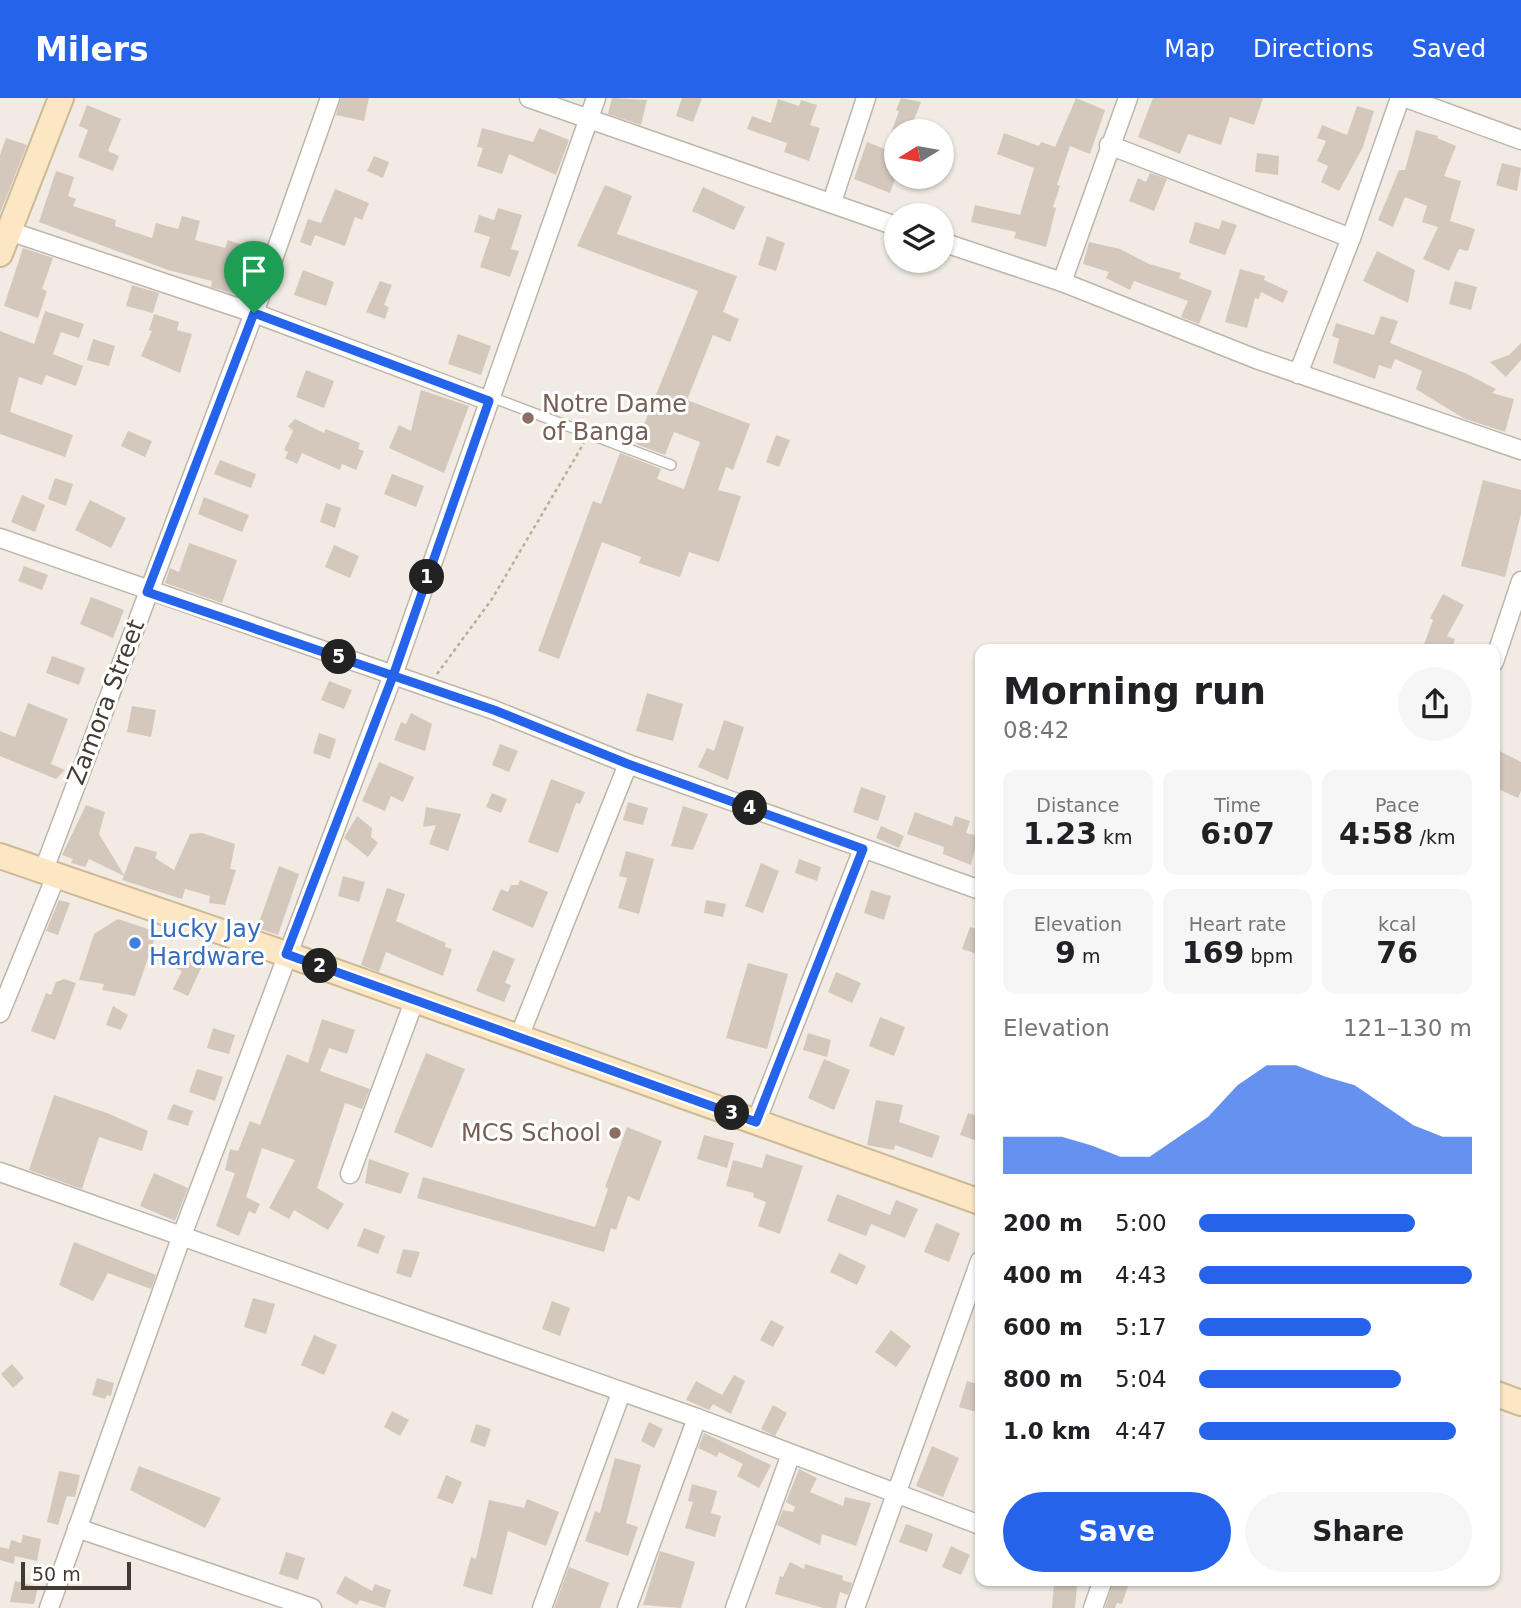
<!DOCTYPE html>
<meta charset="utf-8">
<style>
body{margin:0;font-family:"DejaVu Sans",sans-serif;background:#f6f6f6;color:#202124;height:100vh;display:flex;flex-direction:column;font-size:26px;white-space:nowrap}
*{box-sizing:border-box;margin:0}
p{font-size:23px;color:#757577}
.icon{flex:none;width:38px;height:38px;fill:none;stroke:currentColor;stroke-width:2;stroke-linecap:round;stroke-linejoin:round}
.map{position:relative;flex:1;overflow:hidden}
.drawer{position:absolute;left:975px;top:546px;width:525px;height:942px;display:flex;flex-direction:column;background:#fff;border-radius:14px;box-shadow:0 2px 5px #0004}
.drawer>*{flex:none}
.needle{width:46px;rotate:259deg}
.controls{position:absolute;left:884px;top:21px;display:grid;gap:14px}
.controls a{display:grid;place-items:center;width:70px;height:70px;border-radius:50%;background:#fff;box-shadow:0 2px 5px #0004;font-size:35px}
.scale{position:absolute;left:21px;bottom:18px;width:110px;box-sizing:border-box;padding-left:7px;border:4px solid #423b34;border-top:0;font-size:19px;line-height:24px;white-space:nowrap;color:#423b34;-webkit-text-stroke:5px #fff;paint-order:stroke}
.pin{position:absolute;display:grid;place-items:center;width:60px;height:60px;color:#fff;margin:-72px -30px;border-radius:50% 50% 50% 0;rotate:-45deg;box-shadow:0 0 7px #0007}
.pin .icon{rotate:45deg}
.km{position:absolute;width:35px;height:35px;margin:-18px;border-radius:50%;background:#222;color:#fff;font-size:19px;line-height:35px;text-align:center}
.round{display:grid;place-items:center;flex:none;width:74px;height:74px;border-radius:37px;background:#f6f6f6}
.head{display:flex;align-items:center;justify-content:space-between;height:119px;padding:0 28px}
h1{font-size:38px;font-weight:800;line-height:52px}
.metrics{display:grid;grid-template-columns:repeat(3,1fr);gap:10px;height:119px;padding:7px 28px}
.metrics div{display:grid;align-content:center;border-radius:14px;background:#f6f6f6;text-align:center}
.metrics b{font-size:30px;font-weight:800}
.metrics small{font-size:19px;font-weight:400}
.metrics p{font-size:19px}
.chart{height:196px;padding:14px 28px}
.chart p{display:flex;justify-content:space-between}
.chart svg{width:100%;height:126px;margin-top:7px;fill:#2563eb;opacity:.7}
.cta{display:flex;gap:14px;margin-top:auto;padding:14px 28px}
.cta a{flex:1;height:80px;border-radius:42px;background:#2563eb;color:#fff;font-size:28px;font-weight:800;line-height:80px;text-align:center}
.cta a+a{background:#f6f6f6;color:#202124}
ul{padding:0 28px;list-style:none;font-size:23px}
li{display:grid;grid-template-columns:112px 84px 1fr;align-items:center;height:52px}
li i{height:18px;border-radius:9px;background:#2563eb}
header{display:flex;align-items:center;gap:42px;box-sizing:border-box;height:98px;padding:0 35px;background:#2563eb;color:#fff}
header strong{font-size:33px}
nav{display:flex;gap:38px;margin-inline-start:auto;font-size:24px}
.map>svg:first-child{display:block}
.building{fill:#d4c8bd}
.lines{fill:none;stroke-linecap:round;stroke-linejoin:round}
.lane-casing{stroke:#beb5aa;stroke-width:12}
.street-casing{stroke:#beb5aa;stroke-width:21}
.secondary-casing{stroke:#ceb996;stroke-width:28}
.path{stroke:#bcac99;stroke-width:2.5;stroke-dasharray:3.5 3.5;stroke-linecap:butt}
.lane{stroke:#fff;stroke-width:9}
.street{stroke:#fff;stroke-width:18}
.secondary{stroke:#fbe7c3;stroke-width:24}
.route-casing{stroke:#fff;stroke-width:14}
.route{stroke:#2563eb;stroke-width:9}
.education-dot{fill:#8d6e63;stroke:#fff;stroke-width:2.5}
.shop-dot{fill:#3f7fe0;stroke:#fff;stroke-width:2.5}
.labels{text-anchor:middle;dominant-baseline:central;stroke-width:6;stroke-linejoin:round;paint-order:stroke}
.education-label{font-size:24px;fill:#785e54;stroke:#fff;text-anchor:start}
.street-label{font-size:24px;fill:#423b34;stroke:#fff}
.shop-label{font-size:24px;fill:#366cbe;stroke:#fff;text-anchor:start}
</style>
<header>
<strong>Milers</strong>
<nav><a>Map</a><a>Directions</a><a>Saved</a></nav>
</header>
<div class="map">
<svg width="1521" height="1510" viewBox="0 0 1521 1510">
<rect width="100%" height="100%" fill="#f1ebe4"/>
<g class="building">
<path d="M341,0H369L364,23L336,17Z"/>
<path d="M612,0L647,2L641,27L608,16Z"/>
<path d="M682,0H702L693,24L676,18Z"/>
<path d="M901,0L921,4L914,22L941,33H896V78L890,95L854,81L867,44L885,51L899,13L896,12Z"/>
<path d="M1076,0L1105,12L1090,56L1070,48L1057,87L1060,88L1053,109L1056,110L1046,149L1014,140L1016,134L971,124L975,107L1020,117L1034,70L997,56L1004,35L1039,48L1041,44L1055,49Z"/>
<path d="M1153,0H1263L1254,27L1230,19L1221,47L1188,36L1180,56L1138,39Z"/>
<path d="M778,1L799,8L801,2L817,7L810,27L820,30L809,63L784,54L787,45L747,31L752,18L771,25Z"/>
<path d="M87,7L121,21L108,53L119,58L113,73L78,59L88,32L79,28Z"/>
<path d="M1357,8L1374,13L1363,49L1339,93L1321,84L1328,68L1317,63L1326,43L1317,40L1322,27L1347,37Z"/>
<path d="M482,30L533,44L539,30L569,42L556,77L509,56L502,76L477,68L483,50L477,49Z"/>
<path d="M1416,32L1438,38L1437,40L1456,48L1444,78L1461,83L1450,123L1475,131L1468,153L1459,151L1449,173L1423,161L1438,129L1422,124L1427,108L1405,99L1393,129L1378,122L1399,72H1405Z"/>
<path d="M6,40L27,47L0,115V57Z"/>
<path d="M1257,55L1279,58L1278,77L1255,74Z"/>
<path d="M374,58L389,64L383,80L367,73Z"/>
<path d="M1502,65L1521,70L1517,93L1496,87Z"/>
<path d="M56,73L74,79L68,98L76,101L73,108L116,122L115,128L152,140L156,125L178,131L182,118L200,123L195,142L225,150L228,142L258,152L244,199L211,189L212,183L168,172L39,124Z"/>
<path d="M1150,75L1167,81L1154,113L1129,103L1138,80L1146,84Z"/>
<path d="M605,87L632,98L617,136L737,178L723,214L739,221L730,244L713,237L687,302L750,326L733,372L726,369L718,392L741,398L719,464L689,454L680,479L639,465L641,459L602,444L559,561L538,553L593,403L601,406L620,355L661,371L657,381L684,391L700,344L674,334L665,357L636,346L698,193L577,148Z"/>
<path d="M703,89L745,109L734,132L692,113Z"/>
<path d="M335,91L369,105L362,122L355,119L345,148L315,137L311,148L300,144L308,121L321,125Z"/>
<path d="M498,110L522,117L511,151L519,153L510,179L480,169L490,139L474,134L479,117L494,122Z"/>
<path d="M1222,122L1237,127L1225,157L1189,145L1195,124L1219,131Z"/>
<path d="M767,138L785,145L776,173L758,167Z"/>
<path d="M1089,144L1120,151L1149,166L1181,175L1179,180L1212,193L1199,226L1181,219L1188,203L1134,183L1130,192L1106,180L1109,174L1083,166Z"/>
<path d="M23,150L53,160L42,191L47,193L38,220L4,208Z"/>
<path d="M1377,153L1415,172L1408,205L1363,183Z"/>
<path d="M1240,171L1265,178L1264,182L1288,193L1283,205L1261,194L1259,201L1255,200L1247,230L1225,224Z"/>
<path d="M303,172L334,184L326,208L294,197Z"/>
<path d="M380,183L392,187L384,207L389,209L385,221L366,214Z"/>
<path d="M1455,183L1477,189L1471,212L1449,206Z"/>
<path d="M132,187L159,195L153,215L126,208Z"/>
<path d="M45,213L84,226L79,240L61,234L53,256L83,268L76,288L46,277L42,287L19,279L10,314L73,337L65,359L0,336V233L34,246Z"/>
<path d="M154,216L179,224L177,232L192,236L180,275L141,258L152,233L149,232Z"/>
<path d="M1381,218L1398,223L1390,245L1465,275L1496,291L1492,295L1514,301L1505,334L1463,320L1416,291L1422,273L1395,261L1391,271L1379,267L1375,281L1333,265L1339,241L1332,238L1336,225L1374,237Z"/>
<path d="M458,236L491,248L481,277L448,266Z"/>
<path d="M93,241L115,248L109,268L87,262Z"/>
<path d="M1521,245V262L1506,279L1490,264L1509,257Z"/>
<path d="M306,272L334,283L324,310L296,299Z"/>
<path d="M421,292L469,308L444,375L389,350L399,327L411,333Z"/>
<path d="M295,321L324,335L326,331L360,345L358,351L364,353L356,372L342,366L340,372L302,355L297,366L285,360L288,354L284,352L293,333L288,328Z"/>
<path d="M128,333L152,343L145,359L121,348Z"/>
<path d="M776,337L790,342L779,369L766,364Z"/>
<path d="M220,362L256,376L251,390L214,376Z"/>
<path d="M392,376L424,388L416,409L384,396Z"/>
<path d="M55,380L73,386L66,408L48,401Z"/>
<path d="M1483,382L1521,392V416L1505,479L1461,468Z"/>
<path d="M22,397L45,407L35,434L11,424Z"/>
<path d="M204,399L249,417L242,434L198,416Z"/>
<path d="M90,402L126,420L111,450L75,432Z"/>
<path d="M326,405L341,410L335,430L320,424Z"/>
<path d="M189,445L237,462L222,505L165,485L170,470L179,474Z"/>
<path d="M334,447L359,458L350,480L325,469Z"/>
<path d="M24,468L48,477L42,492L18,483Z"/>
<path d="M1443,496L1464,507L1447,538L1455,541L1452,551H1429L1423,549L1433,522L1430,520Z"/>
<path d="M91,499L124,512L113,540L80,526Z"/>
<path d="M52,558L85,570L79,587L46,575Z"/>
<path d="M329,583L352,592L344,611L321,602Z"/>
<path d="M647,595L683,606L673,643L636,633Z"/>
<path d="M28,605L68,621L51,666L65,672L56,681L0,658V633L15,639Z"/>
<path d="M132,608L156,612L151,639L127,634Z"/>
<path d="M411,615L432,626L425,653L394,642L401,624L406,626Z"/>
<path d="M724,622L744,629L728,682L698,669L707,650L714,653Z"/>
<path d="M319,635L336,641L330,661L313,655Z"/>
<path d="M500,646L518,653L509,674L492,667Z"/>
<path d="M1494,650L1521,664V693L1518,700L1494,689Z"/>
<path d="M379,664L414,679L403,704L391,698L385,713L362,703Z"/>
<path d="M551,681L585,694L580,706L576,705L558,755L528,744Z"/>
<path d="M861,689L886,698L878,723L853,714Z"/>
<path d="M492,695L507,701L501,715L486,709Z"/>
<path d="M628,704L648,710L643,727L623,722Z"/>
<path d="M86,707L105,714L99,736L124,777L135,748L157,754L155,760L174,772L190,736L202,735L235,746L230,771L236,772L225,807L209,805L210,798L185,791L182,801L122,782L124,778L89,761L85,769L71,765L73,761L62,757Z"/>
<path d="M683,708L708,716L693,752L671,748Z"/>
<path d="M426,709L461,716L448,753L429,746L436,727L423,729Z"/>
<path d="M915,714L952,728L955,718L970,723L966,735L978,738L971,767L943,756L944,749L907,736Z"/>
<path d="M357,718L372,730L371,739L378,745L368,759L344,740Z"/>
<path d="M881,728L904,738L899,750L876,740Z"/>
<path d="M626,753L654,761L639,816L618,810L627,780L619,778Z"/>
<path d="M799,761L821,769L817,783L795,775Z"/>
<path d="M761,765L779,773L763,815L745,808Z"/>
<path d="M279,768L299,776L278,837L257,830Z"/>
<path d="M343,778L365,784L359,804L338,798Z"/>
<path d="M520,782L548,794L533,830L492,812L501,791L508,794L511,787H518Z"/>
<path d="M387,790L405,796L396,823L446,845L445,849L452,851L443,878L386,854L379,874L361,867Z"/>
<path d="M871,792L891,798L884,822L864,815Z"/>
<path d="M59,802L70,805L58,837L46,833Z"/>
<path d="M706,802L726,806L723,819L704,815Z"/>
<path d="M118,821L157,834L135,898L102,892L104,886L79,882L94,836Z"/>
<path d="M970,829L980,832V857L962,851Z"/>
<path d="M180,852L204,864L188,898L173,891L182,873L172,868Z"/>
<path d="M493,852L515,861L505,885L511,887L504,904L476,893Z"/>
<path d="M748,865L788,876L767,951L726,940Z"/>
<path d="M836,874L861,885L852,905L828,894Z"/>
<path d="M64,881L76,885L55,942L31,933L46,895L51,897L56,884Z"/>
<path d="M113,908L128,917L121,932L106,927Z"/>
<path d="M880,919L905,929L894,958L869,948Z"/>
<path d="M322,921L355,932L347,956L329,950L320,973L370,991L362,1011L345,1005L317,1090L344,1106L328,1132L294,1112L289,1121L269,1110L295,1062L262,1050L246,1099L260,1106L255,1116L249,1113L239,1138L216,1128L235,1075L225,1072L230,1051L238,1053L250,1023L260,1027L287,956L308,965Z"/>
<path d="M213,930L235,937L229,956L207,950Z"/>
<path d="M808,935L831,942L827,959L803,952Z"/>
<path d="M426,955L465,971L432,1050L394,1034Z"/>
<path d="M824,961L850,972L834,1012L808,1000Z"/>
<path d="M197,971L223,979L215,1003L189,994Z"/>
<path d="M54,997L107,1015L148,1033L142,1053L99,1039L82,1091L29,1072Z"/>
<path d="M876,1002L903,1007L899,1024L940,1038L932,1060L895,1047L894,1052L867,1047Z"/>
<path d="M173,1006L193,1013L188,1028L167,1021Z"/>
<path d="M968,1015L980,1019V1044L960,1037Z"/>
<path d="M627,1029L662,1043L639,1103L628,1098L616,1132L611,1130L604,1154L417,1100L423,1079L595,1129L608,1091L605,1089Z"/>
<path d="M704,1037L734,1045L727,1070L697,1061Z"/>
<path d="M766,1056L803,1068L780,1136L758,1128L766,1104L753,1099L754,1095L726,1088L733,1062L762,1070Z"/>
<path d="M369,1061L409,1075L401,1096L365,1085Z"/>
<path d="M154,1075L188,1090L175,1123L140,1108Z"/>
<path d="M837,1096L890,1117L896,1102L918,1111L905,1140L871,1126L866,1138L827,1123Z"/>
<path d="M936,1125L960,1135L949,1164L924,1154Z"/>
<path d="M364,1130L385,1138L378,1156L357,1148Z"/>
<path d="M74,1144L156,1177L151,1191L108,1175L93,1203L59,1187Z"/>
<path d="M403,1151L420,1154L411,1180L396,1175Z"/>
<path d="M839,1155L866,1168L857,1187L830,1174Z"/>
<path d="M253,1200L275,1206L266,1236L244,1229Z"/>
<path d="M552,1203L570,1210L560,1238L542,1231Z"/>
<path d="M771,1222L784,1229L773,1249L760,1242Z"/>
<path d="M891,1232L911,1248L896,1269L875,1254Z"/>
<path d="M314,1237L337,1247L324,1277L301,1267Z"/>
<path d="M12,1266L24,1280L13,1290L1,1276Z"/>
<path d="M734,1277L745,1283L731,1316L713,1306L709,1312L686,1302L696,1283L722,1297Z"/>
<path d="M97,1280L114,1285L111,1298L107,1297L105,1301L92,1297Z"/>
<path d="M967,1283L980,1287V1315L959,1309Z"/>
<path d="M773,1307L787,1315L775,1338L761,1331Z"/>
<path d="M392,1313L409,1322L400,1338L384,1329Z"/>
<path d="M649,1324L663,1331L654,1350L641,1343Z"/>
<path d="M476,1326L491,1331L485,1349L470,1344Z"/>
<path d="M704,1335L771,1367L759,1390L737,1378L743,1366L719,1354L717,1359L698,1350Z"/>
<path d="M932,1348L959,1360L943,1399L916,1388Z"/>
<path d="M615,1360L641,1367L626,1425L638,1429L628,1458L585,1443L595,1413L600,1415Z"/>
<path d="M139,1368L221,1400L205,1430L130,1392Z"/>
<path d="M799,1371L817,1380L810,1394L843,1408L845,1399L871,1405L856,1448L822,1436L820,1447L777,1427L783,1412L793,1414L795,1409L786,1404Z"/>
<path d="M59,1373L80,1377L75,1399L67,1398L58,1427L47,1424Z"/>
<path d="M446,1377L462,1384L453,1406L437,1400Z"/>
<path d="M692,1386L717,1393L711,1415L721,1418L715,1439L685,1430L693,1404L688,1403Z"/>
<path d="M527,1401L559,1414L546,1448L508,1433L492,1497L463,1488L471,1459L476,1461L489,1402L524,1410Z"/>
<path d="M906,1426L933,1436L927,1454L899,1444Z"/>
<path d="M23,1437L41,1441L37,1463L15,1458L14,1466L0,1462V1449L9,1451L11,1442L21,1445Z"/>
<path d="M951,1448L970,1457L961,1477L942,1469Z"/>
<path d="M660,1453L695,1464L681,1510L643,1507Z"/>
<path d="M286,1454L305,1460L298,1482L279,1476Z"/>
<path d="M790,1464L804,1471L805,1466L843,1478L842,1482L852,1485L848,1497L840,1494L836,1510H823L775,1496L780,1478L783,1479Z"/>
<path d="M569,1469L609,1485L600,1510H554Z"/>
<path d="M345,1478L372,1493L375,1486L391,1492L385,1510L360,1502L357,1507L336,1495Z"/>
<path d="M1114,1482H1130L1122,1506L1117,1505L1115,1510H1105Z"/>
<path d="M15,1483L38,1489L34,1506L10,1504Z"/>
<path d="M1054,1486L1077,1488L1075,1510H1052Z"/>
</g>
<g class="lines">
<g class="lane-casing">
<path id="lane" d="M491,299L671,367"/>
</g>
<g class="street-casing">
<g id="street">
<path d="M529,0L896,128"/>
<path d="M1406,0L1521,42"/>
<path d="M1109,47L1351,140"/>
<path d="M832,104L866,0"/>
<path d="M9,133L254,215L489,303"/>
<path d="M942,144L1062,184L1256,261L1521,352"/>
<path d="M1062,184L1128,0"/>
<path d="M1298,276L1351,140L1400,0"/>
<path d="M0,440L494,612L628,666L980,792"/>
<path d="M1494,564L1521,483"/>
<path d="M43,774L254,215L330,0"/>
<path d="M0,915L56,778"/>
<path d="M519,939L628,666"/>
<path d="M756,1024L863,751"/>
<path d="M0,1074L697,1320L980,1427"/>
<path d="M350,1076L415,901"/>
<path d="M77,1430L312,1510"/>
<path d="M49,1510L181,1140L393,577L596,0"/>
<path d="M542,1510L621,1295"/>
<path d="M627,1510L697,1320"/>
<path d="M735,1510L791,1356"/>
<path d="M855,1510L980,1163"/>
<path d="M1093,1510L1103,1482"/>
</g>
</g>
<g class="secondary-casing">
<g id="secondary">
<path d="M0,156L61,0"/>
<path d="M0,758L286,856L980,1104"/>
<path d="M1494,1295L1521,1305"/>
</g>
</g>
<path class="path" d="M437,576L492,501L584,345"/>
<use href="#lane" class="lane"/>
<use href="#street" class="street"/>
<use href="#secondary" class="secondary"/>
</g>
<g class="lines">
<g class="route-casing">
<path id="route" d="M254,215L489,303L393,578L286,856L756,1024L863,751L628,666L494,612L147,494L254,215"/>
</g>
<use href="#route" class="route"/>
</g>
<g class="education-dot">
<circle cx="528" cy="320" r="7"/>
<circle cx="615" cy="1035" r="7"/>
</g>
<circle class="shop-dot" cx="135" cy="845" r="7"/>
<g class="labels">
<g class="education-label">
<text x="542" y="306">Notre Dame<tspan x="542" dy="28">of Banga</tspan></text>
<text x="601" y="1035" text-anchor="end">MCS School</text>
</g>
<g class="street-label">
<text transform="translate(106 604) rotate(-69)">Zamora Street</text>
</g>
<g class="shop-label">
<text x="149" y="831">Lucky Jay<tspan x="149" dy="28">Hardware</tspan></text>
</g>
</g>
</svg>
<div class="controls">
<a><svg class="needle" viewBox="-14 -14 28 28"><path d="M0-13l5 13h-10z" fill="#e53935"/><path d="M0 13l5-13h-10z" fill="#757577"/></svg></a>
<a><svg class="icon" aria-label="layers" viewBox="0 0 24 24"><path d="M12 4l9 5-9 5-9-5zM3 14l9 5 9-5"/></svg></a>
</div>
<div class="scale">50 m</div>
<div class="pin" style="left:254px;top:215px;background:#1e9e55"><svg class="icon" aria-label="arrive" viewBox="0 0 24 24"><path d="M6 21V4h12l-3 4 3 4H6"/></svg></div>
<b class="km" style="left:427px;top:479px">1</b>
<b class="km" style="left:320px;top:868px">2</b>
<b class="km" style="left:732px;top:1015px">3</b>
<b class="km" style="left:750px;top:710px">4</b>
<b class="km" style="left:339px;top:559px">5</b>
<section class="drawer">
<div class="head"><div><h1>Morning run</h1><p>08:42</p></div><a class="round"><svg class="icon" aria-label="share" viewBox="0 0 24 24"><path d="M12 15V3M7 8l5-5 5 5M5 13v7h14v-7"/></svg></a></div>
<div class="metrics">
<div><p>Distance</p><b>1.23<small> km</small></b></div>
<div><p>Time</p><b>6:07</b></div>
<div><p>Pace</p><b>4:58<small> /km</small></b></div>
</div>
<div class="metrics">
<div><p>Elevation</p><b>9<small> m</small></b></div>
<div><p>Heart rate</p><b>169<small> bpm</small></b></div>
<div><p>kcal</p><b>76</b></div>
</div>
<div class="chart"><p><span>Elevation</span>121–130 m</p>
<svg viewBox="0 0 160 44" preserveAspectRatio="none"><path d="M0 44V31L10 31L20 31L30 34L40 38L50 38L60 31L70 24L80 13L90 6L100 6L110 10L120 13L130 20L140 27L150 31L160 31V44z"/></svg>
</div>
<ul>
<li><b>200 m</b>5:00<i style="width:79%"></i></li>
<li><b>400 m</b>4:43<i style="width:100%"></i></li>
<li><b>600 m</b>5:17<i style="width:63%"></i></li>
<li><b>800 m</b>5:04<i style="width:74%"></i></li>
<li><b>1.0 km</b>4:47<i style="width:94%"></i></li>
</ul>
<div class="cta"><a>Save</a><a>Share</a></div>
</section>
</div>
